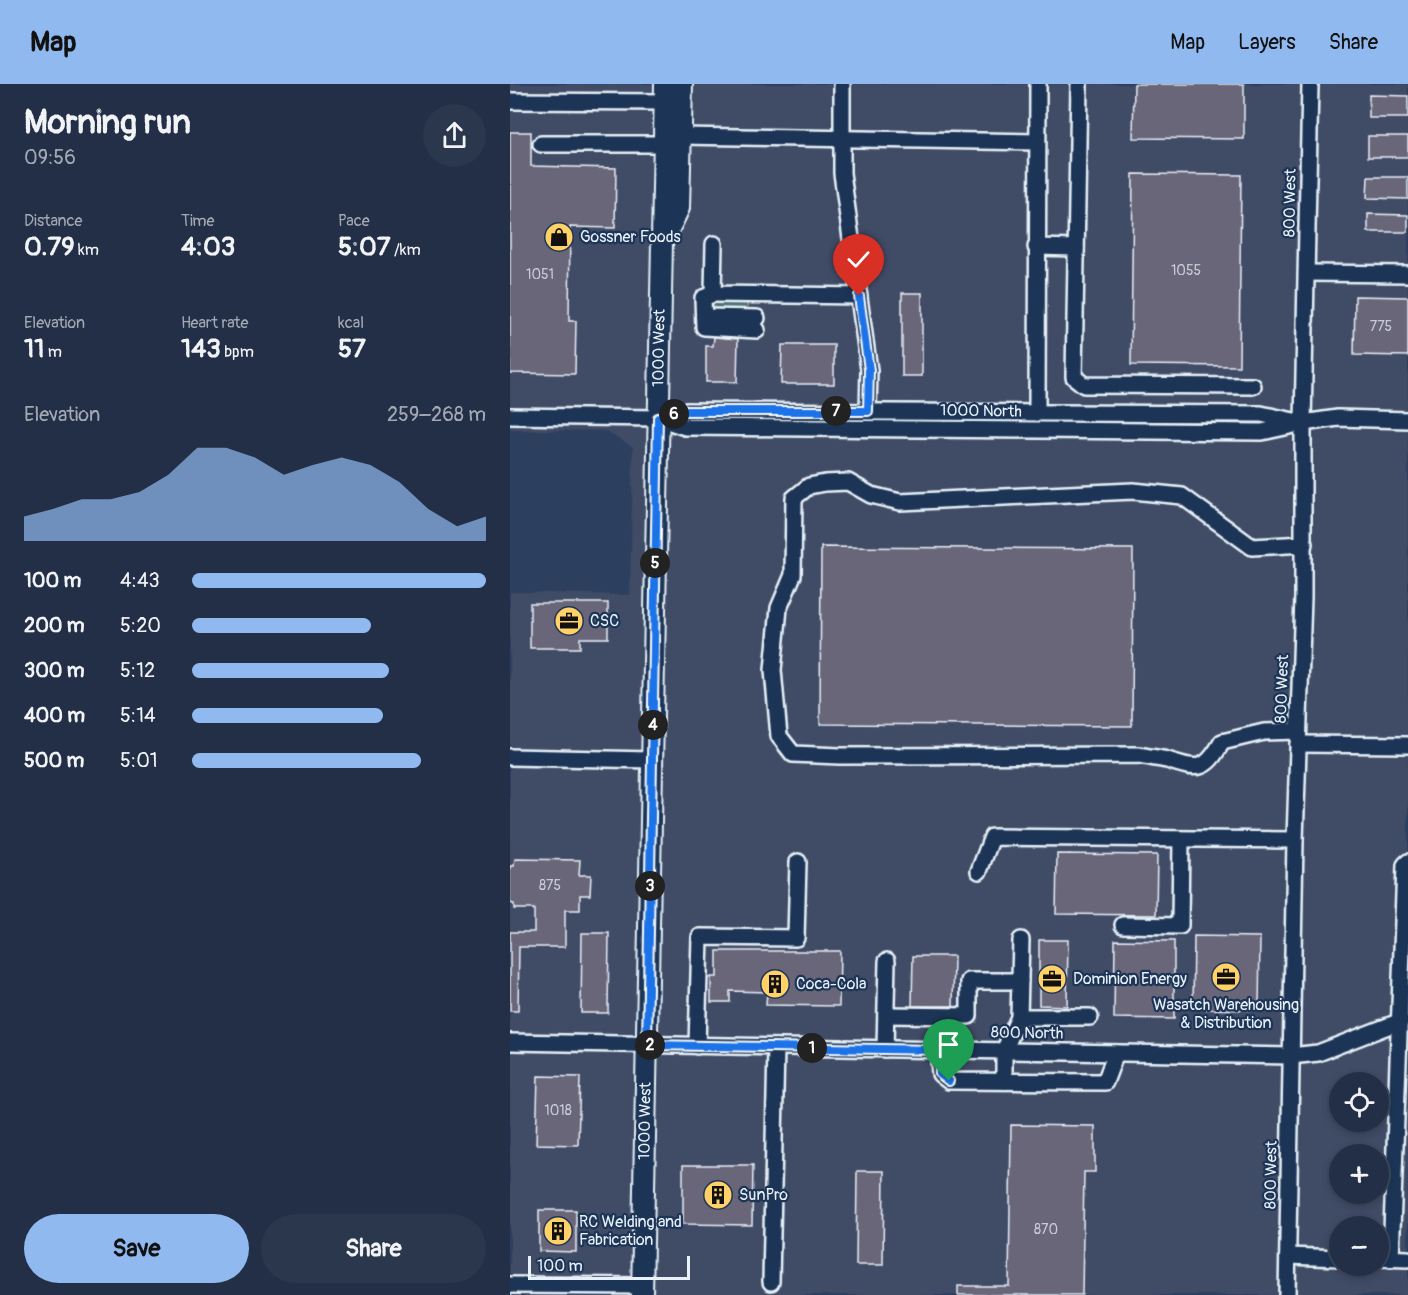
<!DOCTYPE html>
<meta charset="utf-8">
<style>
body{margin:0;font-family:Pangolin,sans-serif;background:#2a374d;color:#f1f3f6;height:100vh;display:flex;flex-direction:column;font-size:22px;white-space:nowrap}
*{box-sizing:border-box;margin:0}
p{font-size:20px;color:#a2a9b3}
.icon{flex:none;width:33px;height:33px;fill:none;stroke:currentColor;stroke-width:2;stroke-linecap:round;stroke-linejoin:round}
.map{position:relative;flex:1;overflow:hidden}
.sheet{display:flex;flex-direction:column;background:#222f46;width:510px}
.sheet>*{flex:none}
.controls{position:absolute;left:819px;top:988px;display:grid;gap:12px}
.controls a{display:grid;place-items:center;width:60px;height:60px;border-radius:50%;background:#222f46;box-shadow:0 3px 9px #0003,0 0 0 2px #3f4a5f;font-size:30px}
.scale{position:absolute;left:18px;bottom:15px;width:162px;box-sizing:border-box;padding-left:6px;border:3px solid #e8f1f8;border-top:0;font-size:16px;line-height:21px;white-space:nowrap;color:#e8f1f8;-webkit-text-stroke:4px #1d3557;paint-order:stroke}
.pin{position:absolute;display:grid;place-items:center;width:51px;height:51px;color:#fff;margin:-62px -26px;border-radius:50% 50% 50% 0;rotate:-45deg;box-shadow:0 0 6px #0007}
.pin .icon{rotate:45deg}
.km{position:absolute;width:30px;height:30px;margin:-15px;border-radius:50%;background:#222;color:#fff;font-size:16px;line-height:30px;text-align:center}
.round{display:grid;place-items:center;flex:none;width:63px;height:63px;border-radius:32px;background:#2a374d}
.overview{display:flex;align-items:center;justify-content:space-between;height:102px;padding:0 24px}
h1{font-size:33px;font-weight:800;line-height:45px}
.metrics{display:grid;grid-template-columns:repeat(3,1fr);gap:9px;height:102px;padding:6px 24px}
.metrics div{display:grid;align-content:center}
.metrics b{font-size:26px;font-weight:800}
.metrics small{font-size:16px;font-weight:400}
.metrics p{font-size:16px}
.chart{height:168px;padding:12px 24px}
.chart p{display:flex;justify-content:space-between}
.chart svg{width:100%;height:108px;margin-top:6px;fill:#90b9f0;opacity:.7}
.cta{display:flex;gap:12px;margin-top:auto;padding:12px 24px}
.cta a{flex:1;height:69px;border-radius:36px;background:#90b9f0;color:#111;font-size:24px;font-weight:800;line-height:69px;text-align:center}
.cta a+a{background:#2a374d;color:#f1f3f6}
ul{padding:0 24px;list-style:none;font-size:20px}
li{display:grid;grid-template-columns:96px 72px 1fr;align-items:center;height:45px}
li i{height:15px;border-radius:8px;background:#90b9f0}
header{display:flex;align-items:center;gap:36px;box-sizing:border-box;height:84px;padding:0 30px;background:#90b9f0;color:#111}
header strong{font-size:28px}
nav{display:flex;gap:33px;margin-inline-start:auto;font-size:21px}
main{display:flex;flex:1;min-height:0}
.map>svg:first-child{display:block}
.built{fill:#404b66;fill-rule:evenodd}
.green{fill:#4b7174;stroke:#9ab1b6;stroke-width:1.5}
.building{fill:#6b6679;stroke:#e8f1f8;stroke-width:1.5}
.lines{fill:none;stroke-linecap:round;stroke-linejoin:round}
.minor-casing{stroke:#e8f1f8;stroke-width:20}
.major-casing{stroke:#e8f1f8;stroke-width:24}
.minor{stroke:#1d3557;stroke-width:15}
.major{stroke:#1d3557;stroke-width:20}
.route-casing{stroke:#fff;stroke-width:12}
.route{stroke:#1a73e8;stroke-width:8}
.labels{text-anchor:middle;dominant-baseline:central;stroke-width:4.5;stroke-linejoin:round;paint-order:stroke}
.number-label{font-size:14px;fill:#c9ced8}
.street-label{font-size:16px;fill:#e8f1f8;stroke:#1d3557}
.poi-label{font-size:16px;fill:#e8f1f8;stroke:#1d3557;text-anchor:start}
</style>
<header>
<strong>Map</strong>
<nav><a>Map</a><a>Layers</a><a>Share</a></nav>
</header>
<main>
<section class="sheet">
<div class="overview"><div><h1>Morning run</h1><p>09:56</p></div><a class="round"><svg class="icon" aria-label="share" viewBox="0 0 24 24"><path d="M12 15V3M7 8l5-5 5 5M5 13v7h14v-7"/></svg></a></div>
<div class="metrics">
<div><p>Distance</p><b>0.79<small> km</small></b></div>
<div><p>Time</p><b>4:03</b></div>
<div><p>Pace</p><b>5:07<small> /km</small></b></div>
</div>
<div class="metrics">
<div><p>Elevation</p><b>11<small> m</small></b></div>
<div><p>Heart rate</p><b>143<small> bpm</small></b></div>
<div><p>kcal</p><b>57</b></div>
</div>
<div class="chart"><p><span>Elevation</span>259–268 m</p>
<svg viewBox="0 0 160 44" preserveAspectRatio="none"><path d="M0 44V34L10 31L20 27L30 27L40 24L50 17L60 6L70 6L80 10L90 17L100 13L110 10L120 13L130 20L140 31L150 38L160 34V44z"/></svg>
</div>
<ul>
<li><b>100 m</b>4:43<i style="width:100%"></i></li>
<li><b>200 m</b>5:20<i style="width:61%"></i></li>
<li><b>300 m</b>5:12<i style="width:67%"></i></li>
<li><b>400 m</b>5:14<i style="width:65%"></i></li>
<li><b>500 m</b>5:01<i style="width:78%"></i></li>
</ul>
<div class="cta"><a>Save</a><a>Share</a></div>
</section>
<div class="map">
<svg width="898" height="1211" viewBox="0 0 898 1211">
<rect width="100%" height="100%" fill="#2d3f5e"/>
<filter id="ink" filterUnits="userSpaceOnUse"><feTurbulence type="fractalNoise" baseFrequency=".0167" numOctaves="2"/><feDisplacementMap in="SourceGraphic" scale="12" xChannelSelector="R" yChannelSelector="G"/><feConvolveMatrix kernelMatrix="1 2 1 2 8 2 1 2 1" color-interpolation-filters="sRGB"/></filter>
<g filter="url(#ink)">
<path class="built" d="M0,0H898V1211H0V508L120,511L123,363L96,347L0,346ZM830,999H868V1038H830ZM830,1071H868V1110H830ZM830,1143H868V1182H830Z"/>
<path class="green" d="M206,217L235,218L238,222L236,226L201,224V218Z"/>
<g class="building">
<path d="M624,0H734V55L623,54Z"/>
<path d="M859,11L898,12V34H859Z"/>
<path d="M0,48H21V82L106,84L105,144L60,143L59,237H66L65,290L0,289Z"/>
<rect x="858" y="52" width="40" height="21"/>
<path d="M623,90L731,91L729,282L621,281Z"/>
<path d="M858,93H898V115L857,114Z"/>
<path d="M858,130L898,131V148H858Z"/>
<rect x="392" y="209" width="20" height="83"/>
<path d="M845,212L898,213V272L844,271Z"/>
<path d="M204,253L228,255L227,298H196V262H203Z"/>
<path d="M272,261H324V300H271Z"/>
<path d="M311,463L623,465L622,642L310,640Z"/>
<path d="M20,519H98V554H70V564H20Z"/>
<path d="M547,770L647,771L646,831L546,830Z"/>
<path d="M5,775L70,776L69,791H81L80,811H70V826H55V863H9L8,927H0V848H24V825H4V820L0,819V782H4Z"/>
<path d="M72,849H99L98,929H71Z"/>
<path d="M684,852L750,853L749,926L683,925Z"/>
<path d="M529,856H558L557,922L529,921Z"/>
<path d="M605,856L664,857V935L604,934Z"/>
<path d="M207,867H330L329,922L256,921L257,908L220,907V918H201V893H207Z"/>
<path d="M403,872H444L443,922H402Z"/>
<path d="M28,992L70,993L68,1061L26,1060Z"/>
<path d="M501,1041L585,1042V1088H574L572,1211H448V1202H499Z"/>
<path d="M173,1081H243L242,1141L173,1140Z"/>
<path d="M347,1087H374L373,1181H346Z"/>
<path d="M29,1126H66V1168L29,1167Z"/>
</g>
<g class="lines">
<g class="minor-casing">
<g id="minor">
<path d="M332,0V89L359,286L358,327"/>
<path d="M569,0L564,293L574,301L743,302"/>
<path d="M0,17L154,18"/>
<path d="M170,52L527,58"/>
<path d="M31,60H153"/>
<path d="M204,160L203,210L349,212"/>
<path d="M526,163L566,164"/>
<path d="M797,189L898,190"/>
<path d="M203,210L193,214L194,243L247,246"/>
<path d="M194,233L247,234"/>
<path d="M527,329L528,0"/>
<path d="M0,332L148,334L174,327L751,330L793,339"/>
<path d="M148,334L175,343L752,348L793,339L828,334L898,336"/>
<path d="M788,647L754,648L712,658C695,688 688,686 657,676C648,674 638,673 629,671L330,672L283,670L269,652L263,586L269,524L283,491L284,414L299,402L315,399L338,398L361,411L390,418L623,407L672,412L742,463L794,460"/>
<path d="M788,660L898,661"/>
<path d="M0,673L142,676"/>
<path d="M469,787L482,753L785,756"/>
<path d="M613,841L670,842L671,755"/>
<path d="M376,931L459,932V897H510"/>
<path d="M509,933H580"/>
<path d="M0,958L781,972L808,969L891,937"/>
<path d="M187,962L190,853L286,854L288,778"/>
<path d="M375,965L377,877"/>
<path d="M428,966L430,990L439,997L595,998L606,969"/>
<path d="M494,997V967L509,933L511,856"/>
<path d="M778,1172L830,1174"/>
<path d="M868,1174L898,1175"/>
<path d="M881,1175L895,781L898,778"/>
<path d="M261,1198L266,963"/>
<path d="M0,1201L133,1202"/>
<path d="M777,1211L785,756L793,513V339L800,0"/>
</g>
</g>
<g class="major-casing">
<g id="major">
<path d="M155,153L169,124L172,0"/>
<path d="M132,1211L155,0"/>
</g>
</g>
<use href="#minor" class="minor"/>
<use href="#major" class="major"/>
</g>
</g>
<g class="lines" filter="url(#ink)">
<g class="route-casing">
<path id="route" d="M349,212L359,286L358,327H174L148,334L137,961L429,966L430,990L439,997"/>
</g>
<use href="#route" class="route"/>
</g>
<defs>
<g id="shop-disc" transform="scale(1.5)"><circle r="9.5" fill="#ffd166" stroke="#1d3557"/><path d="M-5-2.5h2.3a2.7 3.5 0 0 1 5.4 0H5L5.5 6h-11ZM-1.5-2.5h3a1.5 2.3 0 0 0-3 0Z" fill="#111"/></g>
<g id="office-disc" transform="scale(1.5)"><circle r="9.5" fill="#ffd166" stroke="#1d3557"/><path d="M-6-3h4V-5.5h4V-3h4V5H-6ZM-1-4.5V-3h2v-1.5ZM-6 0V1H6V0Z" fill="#111"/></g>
<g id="building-disc" transform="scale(1.5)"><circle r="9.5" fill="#ffd166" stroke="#1d3557"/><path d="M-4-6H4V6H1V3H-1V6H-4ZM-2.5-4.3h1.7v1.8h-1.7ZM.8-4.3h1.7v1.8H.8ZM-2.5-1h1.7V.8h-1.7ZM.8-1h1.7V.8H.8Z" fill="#111"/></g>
</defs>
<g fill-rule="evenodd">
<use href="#shop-disc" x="49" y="153"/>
<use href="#office-disc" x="59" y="537"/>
<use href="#office-disc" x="716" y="893"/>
<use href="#office-disc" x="542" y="895"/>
<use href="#building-disc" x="265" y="900"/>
<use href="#building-disc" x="208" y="1111"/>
<use href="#building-disc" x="48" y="1147"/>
</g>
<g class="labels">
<g class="number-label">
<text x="676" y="186">1055</text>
<text x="30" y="190">1051</text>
<text x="871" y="242">775</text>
<text x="40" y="801">875</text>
<text x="48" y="1026">1018</text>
<text x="536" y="1145">870</text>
</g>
<g class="street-label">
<text transform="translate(780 119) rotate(-89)">800 West</text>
<text transform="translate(149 264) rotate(-89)">1000 West</text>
<text transform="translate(471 327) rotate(1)">1000 North</text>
<text transform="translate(772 605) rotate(-88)">800 West</text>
<text transform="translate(517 949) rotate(1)">800 North</text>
<text transform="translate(135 1037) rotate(-89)">1000 West</text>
<text transform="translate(761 1091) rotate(-89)">800 West</text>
</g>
<g class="poi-label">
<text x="70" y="153">Gossner Foods</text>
<text x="80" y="537">CSC</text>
<text x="563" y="895">Dominion Energy</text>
<text x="286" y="900">Coca-Cola</text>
<text x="716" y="921" text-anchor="middle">Wasatch Warehousing<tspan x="716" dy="18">&amp; Distribution</tspan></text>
<text x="229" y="1111">SunPro</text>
<text x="69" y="1138">RC Welding and<tspan x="69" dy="18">Fabrication</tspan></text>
</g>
</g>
</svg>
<div class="controls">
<a><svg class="icon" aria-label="locate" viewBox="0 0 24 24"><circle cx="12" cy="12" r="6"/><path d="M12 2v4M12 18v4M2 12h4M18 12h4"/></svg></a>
<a>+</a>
<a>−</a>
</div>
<div class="scale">100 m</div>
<div class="pin" style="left:439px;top:997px;background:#1e9e55"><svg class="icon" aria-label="arrive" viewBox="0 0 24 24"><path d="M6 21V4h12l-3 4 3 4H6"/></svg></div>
<div class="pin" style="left:349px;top:212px;background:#d93025"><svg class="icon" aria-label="check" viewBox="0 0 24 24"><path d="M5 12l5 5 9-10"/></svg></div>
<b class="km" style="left:302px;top:964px">1</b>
<b class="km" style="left:140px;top:961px">2</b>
<b class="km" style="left:140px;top:802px">3</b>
<b class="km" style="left:143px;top:641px">4</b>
<b class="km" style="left:145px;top:479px">5</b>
<b class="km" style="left:164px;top:330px">6</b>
<b class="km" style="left:326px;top:327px">7</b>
</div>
</main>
